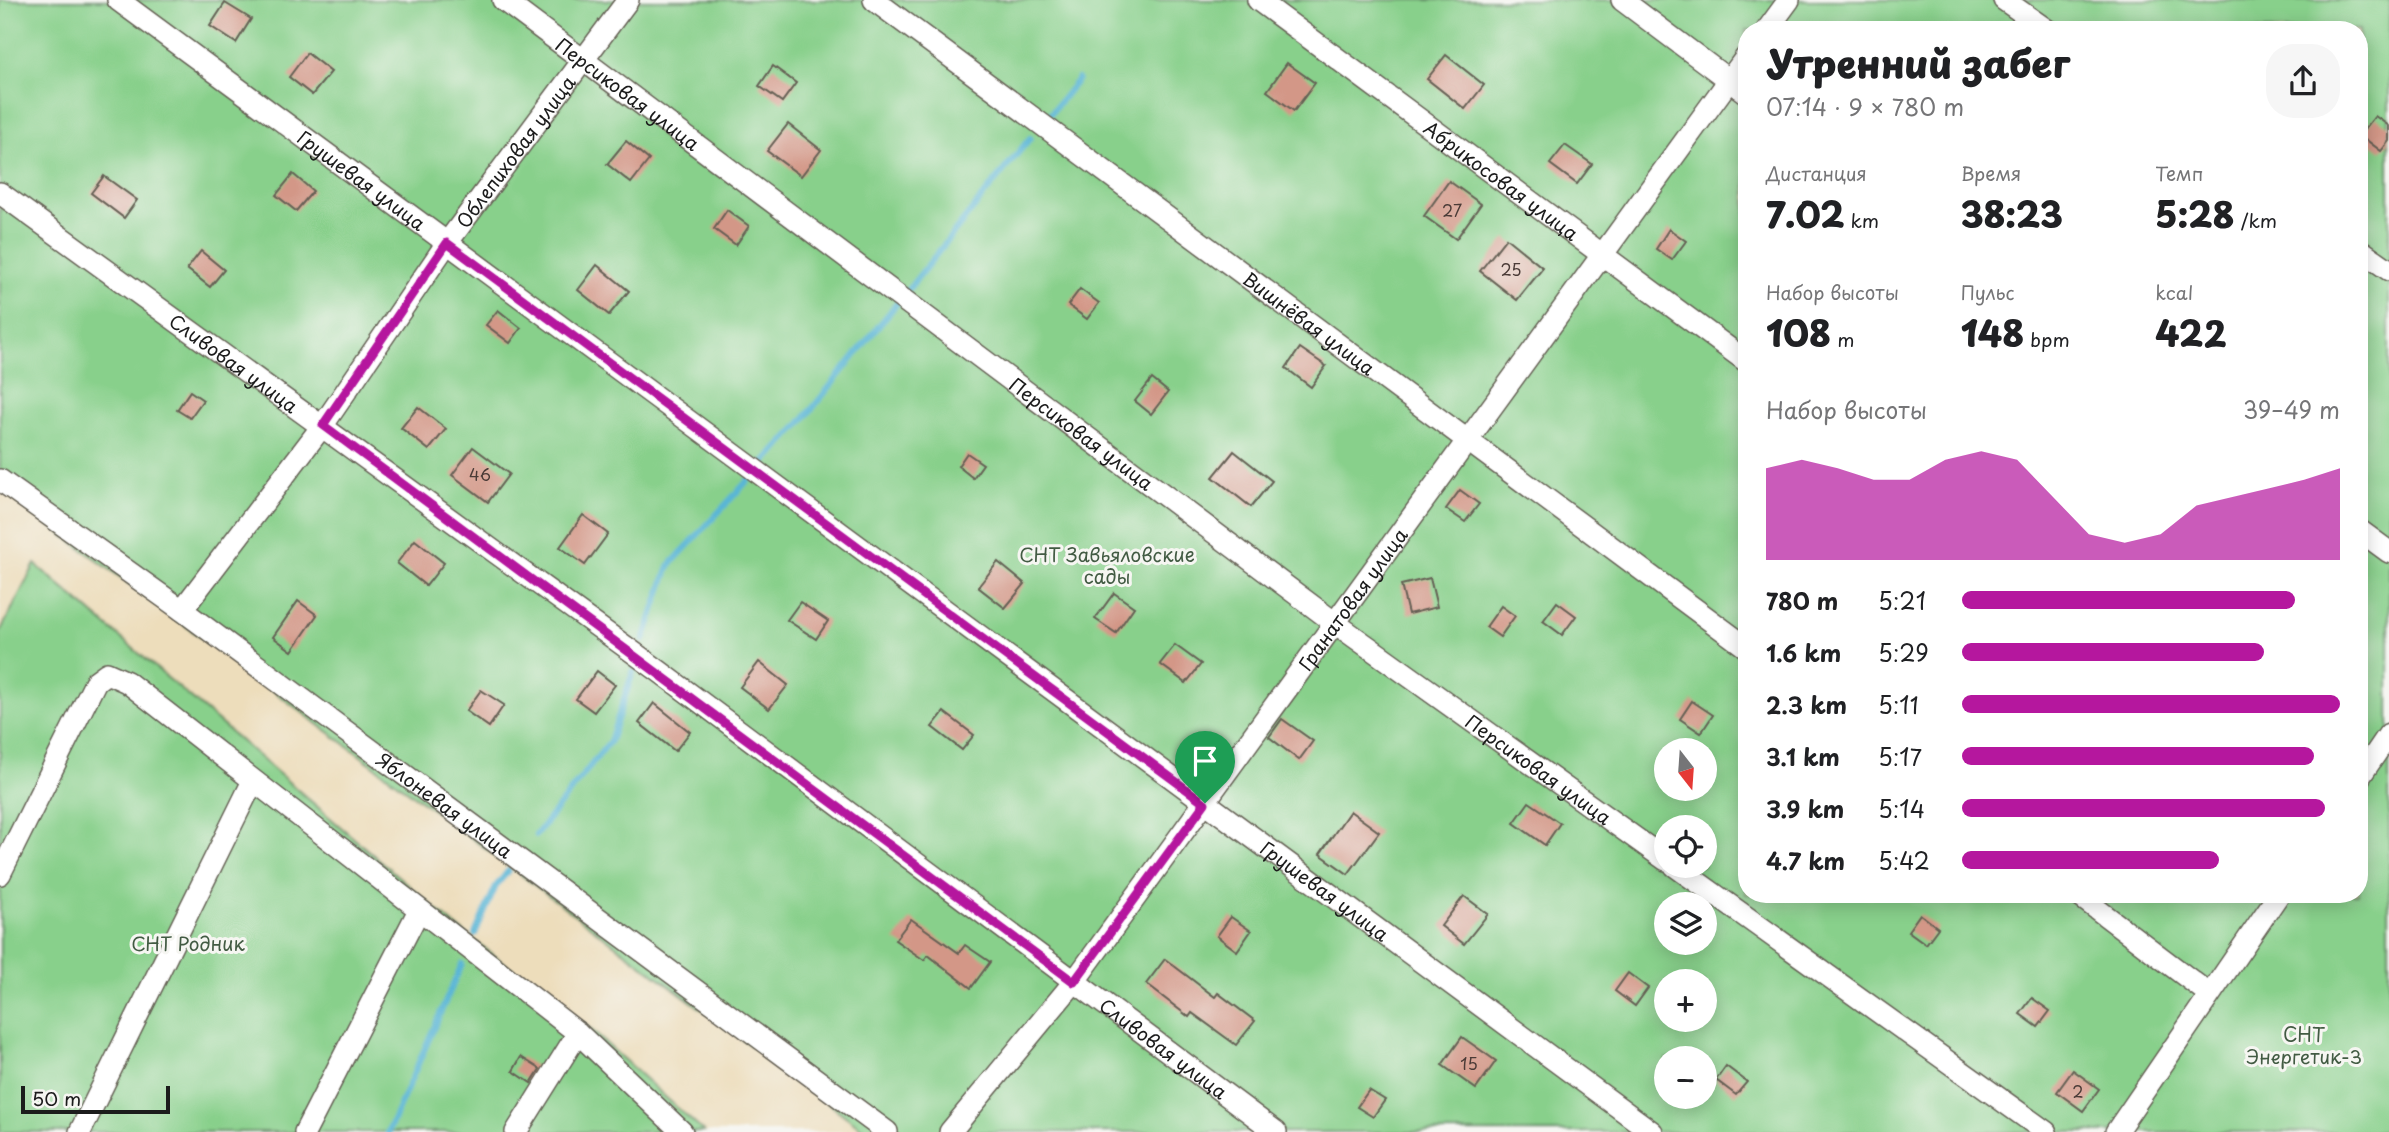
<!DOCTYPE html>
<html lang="ru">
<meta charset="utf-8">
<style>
body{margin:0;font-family:"Playpen Sans",sans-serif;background:#f6f6f6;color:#202124;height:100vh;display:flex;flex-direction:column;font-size:26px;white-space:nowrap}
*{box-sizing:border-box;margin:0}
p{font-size:23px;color:#757577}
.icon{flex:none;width:38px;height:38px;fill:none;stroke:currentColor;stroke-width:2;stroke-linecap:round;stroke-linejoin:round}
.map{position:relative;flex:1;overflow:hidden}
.details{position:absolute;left:1738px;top:21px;width:630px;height:882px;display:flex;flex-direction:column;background:#fff;border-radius:28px;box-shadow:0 4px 18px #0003}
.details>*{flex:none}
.needle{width:46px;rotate:163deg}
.tools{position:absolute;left:1654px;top:738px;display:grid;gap:14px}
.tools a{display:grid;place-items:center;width:63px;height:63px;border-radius:50%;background:#fff;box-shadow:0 4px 18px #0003;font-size:35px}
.scale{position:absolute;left:21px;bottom:18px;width:149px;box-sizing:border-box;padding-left:7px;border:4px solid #1c1c1c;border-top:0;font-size:19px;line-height:24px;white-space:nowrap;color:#1c1c1c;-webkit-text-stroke:5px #f6f6f2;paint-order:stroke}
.pin{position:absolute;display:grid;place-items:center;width:60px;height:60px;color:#fff;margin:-72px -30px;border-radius:50% 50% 50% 0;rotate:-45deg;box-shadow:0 0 7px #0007}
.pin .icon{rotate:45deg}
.round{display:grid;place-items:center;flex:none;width:74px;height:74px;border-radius:28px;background:#f6f6f6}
.headline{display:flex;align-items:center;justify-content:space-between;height:119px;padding:0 28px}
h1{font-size:38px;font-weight:800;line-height:52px}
.figures{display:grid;grid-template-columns:repeat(3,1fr);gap:10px;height:119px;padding:7px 28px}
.figures div{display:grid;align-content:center}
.figures b{font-size:35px;font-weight:800}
.figures small{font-size:19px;font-weight:400}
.figures p{font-size:19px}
.chart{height:196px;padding:14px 28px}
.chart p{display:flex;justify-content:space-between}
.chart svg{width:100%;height:126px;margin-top:7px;fill:#b5179e;opacity:.7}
ul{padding:0 28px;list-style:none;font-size:23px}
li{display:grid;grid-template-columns:112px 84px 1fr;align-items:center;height:52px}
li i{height:18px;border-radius:9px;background:#b5179e}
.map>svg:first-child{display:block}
.green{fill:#88d08b;stroke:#527654;stroke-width:2;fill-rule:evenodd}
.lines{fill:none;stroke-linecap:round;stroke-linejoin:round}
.stream{stroke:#58b5d6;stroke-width:6}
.building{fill:#d39787}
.street-casing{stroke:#656054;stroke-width:24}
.street{stroke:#fff;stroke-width:21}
.route-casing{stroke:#fff;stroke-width:14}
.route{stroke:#b5179e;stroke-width:9}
.labels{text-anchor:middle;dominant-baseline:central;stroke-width:6;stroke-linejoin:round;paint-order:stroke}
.number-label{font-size:16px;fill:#4a3b37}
.street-label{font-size:19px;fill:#1c1c1c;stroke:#f6f6f2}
.park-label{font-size:19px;fill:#425b43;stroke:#f6f6f2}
</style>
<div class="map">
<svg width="2389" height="1132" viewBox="0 0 2389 1132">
<rect width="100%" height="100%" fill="#f6f6f2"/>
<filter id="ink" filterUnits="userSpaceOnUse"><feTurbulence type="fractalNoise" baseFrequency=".0143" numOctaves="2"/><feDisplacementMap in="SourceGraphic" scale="14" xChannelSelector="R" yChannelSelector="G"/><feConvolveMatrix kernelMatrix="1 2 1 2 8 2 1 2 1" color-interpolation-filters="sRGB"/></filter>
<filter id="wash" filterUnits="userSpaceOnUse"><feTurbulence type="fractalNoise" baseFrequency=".00686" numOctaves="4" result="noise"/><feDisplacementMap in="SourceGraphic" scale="28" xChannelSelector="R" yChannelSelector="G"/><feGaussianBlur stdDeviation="1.57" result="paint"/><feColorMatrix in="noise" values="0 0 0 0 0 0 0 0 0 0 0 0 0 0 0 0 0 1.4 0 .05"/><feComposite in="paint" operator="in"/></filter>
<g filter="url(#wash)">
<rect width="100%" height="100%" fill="#edddbb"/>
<g class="green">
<path d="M0,0H2389V1132H867L0,488ZM1746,30H2359V894H1746ZM1666,751H1704V789H1666ZM1666,828H1704V866H1666ZM1666,905H1704V943H1666ZM1666,982H1704V1020H1666ZM1666,1059H1704V1097H1666Z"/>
<path d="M35,564L456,926L589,1028L704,1132H0V632Z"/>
</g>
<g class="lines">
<g class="stream">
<path d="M1051,113L1078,79"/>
<path d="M644,640L669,566L799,425L1030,138"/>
<path d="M536,835L610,741L633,672"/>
<path d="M475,934L496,886L508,871"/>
<path d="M388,1132L462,964"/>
</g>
</g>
<g id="blocks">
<g class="building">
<path d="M225,3L251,19L236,43L210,26Z"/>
<path d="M307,53L331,72L312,95L289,77Z"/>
<path d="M1446,55L1484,85L1465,109L1427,79Z"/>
<path d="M1287,63L1315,83L1294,111L1267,91Z"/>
<path d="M773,66L796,83L782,102L759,86Z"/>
<path d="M2375,116L2389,126V141L2381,151L2360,135Z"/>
<path d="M788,124L821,150L801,176L767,151Z"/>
<path d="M626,141L649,160L631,183L607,164Z"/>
<path d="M1565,145L1592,164L1577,184L1550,164Z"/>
<path d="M293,174L313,191L296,211L276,195Z"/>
<path d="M104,176L137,200L124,218L91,193Z"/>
<path d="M1449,181L1481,204L1456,239L1424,216Z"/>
<path d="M727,210L749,226L736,245L714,229Z"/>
<path d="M1669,229L1686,241L1672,260L1656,249Z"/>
<path d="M1506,238L1543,268L1517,300L1480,271Z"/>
<path d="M201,251L224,270L210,287L187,269Z"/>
<path d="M597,265L629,291L609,315L578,290Z"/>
<path d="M1080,289L1099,303L1087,319L1068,305Z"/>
<path d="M498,310L521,328L510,343L486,325Z"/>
<path d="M1300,348L1326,366L1311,387L1286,368Z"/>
<path d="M1152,379L1168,392L1151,414L1135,401Z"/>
<path d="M190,391L203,400L190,418L177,410Z"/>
<path d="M418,407L446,429L429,450L401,428Z"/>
<path d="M473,447L509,474L488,502L452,475Z"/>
<path d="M1234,451L1272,481L1251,507L1213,477Z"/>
<path d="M967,453L983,464L973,478L958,466Z"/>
<path d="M1460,490L1479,504L1465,522L1446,509Z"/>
<path d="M583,515L608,534L585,565L560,547Z"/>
<path d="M415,540L444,563L426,586L397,563Z"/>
<path d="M998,562L1025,584L1005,608L978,587Z"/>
<path d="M1430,578L1437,607L1408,614L1401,585Z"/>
<path d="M1114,593L1134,607L1116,633L1095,619Z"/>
<path d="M298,601L317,615L292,651L273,637Z"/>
<path d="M800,602L828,621L816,639L787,620Z"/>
<path d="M1557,602L1576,616L1562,635L1543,621Z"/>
<path d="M1501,606L1515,616L1500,637L1486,627Z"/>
<path d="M1175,645L1201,664L1186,683L1160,664Z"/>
<path d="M759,662L788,685L769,709L740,687Z"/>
<path d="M597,671L615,685L594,712L576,699Z"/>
<path d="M481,690L504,705L489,727L466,711Z"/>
<path d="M1692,701L1713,715L1701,733L1680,719Z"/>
<path d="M654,703L690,732L675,751L639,723Z"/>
<path d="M944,712L974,735L962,750L932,727Z"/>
<path d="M1282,719L1313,741L1299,760L1269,737Z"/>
<path d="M1529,802L1560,823L1545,845L1514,823Z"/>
<path d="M1350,811L1379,832L1348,874L1320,854Z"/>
<path d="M1464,896L1488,914L1464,944L1441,926Z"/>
<path d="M1920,914L1938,928L1926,944L1908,931Z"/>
<path d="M1231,917L1251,931L1237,951L1217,936Z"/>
<path d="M911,919L959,953L965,945L990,962L971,988L928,955L924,960L895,940Z"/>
<path d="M1165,959L1215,997L1218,993L1255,1021L1236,1045L1192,1013L1189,1017L1146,984Z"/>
<path d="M1628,973L1648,988L1635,1006L1615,991Z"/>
<path d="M2032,998L2050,1011L2038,1027L2020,1014Z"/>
<path d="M1462,1037L1496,1061L1476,1089L1442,1065Z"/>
<path d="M521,1057L540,1069L531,1083L513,1071Z"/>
<path d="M1726,1066L1747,1082L1736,1095L1716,1080Z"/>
<path d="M2073,1070L2099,1089L2083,1111L2057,1092Z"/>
<path d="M1369,1090L1385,1100L1373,1117L1357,1107Z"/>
</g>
</g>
</g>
<g filter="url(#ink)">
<use href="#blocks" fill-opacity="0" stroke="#656054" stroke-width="2"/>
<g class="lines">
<g class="street-casing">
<g id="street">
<path id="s1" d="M118,0L1652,1132"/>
<path id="s2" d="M503,0L1335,623L1666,860"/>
<path id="s3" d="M874,0L1746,647"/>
<path id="s4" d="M1258,0L1746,361"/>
<path d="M1622,0L1746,93"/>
<path d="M2004,0L2047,30"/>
<path d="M1767,30L1789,0"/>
<path id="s5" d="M0,193L659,671L1276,1132"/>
<path d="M2359,249L2389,270"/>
<path id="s6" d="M0,480L182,610L887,1132"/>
<path d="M2359,530L2389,552"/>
<path id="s7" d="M182,610L323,425L447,243L628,0"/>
<path d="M2359,778L2389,734"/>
<path d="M1675,866L2046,1132"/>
<path d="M0,874L96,681L107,673L127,682L578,1033"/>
<path d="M2077,894L2209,994"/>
<path d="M80,1132L253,781"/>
<path d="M305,1132L419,910"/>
<path d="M516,1132L578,1033L682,1132"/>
<path id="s8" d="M950,1132L1074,982L1746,57"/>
<path d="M2116,1132L2279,894"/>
</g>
</g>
<use href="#street" class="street"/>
</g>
</g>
<g class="lines" filter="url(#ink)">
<g class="route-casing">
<path id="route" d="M447,243L1205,803L1074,982L323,425Z"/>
</g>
<use href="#route" class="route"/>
</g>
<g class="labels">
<g class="number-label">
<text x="1452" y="210">27</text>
<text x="1511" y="269">25</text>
<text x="480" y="474">46</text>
<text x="1469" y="1063">15</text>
<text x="2078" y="1091">2</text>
</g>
<g class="street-label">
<text stroke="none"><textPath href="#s2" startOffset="156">Персиковая улица</textPath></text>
<text stroke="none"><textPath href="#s7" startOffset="567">Облепиховая улица</textPath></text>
<text stroke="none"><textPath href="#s1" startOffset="303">Грушевая улица</textPath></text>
<text stroke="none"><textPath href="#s4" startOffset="303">Абрикосовая улица</textPath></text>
<text stroke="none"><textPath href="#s3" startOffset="542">Вишнёвая улица</textPath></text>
<text stroke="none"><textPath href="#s5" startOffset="289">Сливовая улица</textPath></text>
<text stroke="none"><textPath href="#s2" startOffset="723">Персиковая улица</textPath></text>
<text stroke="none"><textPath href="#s8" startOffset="668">Гранатовая улица</textPath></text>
<text stroke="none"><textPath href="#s2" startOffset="1290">Персиковая улица</textPath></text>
<text stroke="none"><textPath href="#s6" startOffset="551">Яблоневая улица</textPath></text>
<text stroke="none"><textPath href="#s1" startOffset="1500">Грушевая улица</textPath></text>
<text stroke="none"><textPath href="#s5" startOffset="1444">Сливовая улица</textPath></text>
</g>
<g class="park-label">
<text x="1107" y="554">СНТ Завьяловские<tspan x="1107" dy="22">сады</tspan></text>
<text x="188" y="943">СНТ Родник</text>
<text x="2304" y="1034">СНТ<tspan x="2304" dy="22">Энергетик-3</tspan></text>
</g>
</g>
</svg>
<div class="tools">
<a><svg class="needle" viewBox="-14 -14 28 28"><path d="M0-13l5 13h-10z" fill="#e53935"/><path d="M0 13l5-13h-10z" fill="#757577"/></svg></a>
<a><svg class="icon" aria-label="locate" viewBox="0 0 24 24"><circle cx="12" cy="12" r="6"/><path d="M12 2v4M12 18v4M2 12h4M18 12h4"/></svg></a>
<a><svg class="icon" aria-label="layers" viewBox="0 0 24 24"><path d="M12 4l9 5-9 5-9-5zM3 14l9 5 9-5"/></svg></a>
<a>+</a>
<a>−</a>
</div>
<div class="scale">50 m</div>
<div class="pin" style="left:1205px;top:803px;background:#1e9e55"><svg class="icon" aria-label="arrive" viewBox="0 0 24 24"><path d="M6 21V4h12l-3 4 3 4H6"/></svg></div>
<section class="details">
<div class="headline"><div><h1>Утренний забег</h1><p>07:14 · 9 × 780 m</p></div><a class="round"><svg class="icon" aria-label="share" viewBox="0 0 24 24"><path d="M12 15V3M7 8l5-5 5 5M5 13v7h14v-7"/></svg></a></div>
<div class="figures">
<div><p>Дистанция</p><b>7.02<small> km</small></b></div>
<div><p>Время</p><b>38:23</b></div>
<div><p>Темп</p><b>5:28<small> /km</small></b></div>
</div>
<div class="figures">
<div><p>Набор высоты</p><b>108<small> m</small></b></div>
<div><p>Пульс</p><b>148<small> bpm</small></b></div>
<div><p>kcal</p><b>422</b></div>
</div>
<div class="chart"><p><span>Набор высоты</span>39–49 m</p>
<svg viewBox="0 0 160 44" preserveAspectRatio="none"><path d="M0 44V12L10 9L20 12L30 16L40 16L50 9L60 6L70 9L80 22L90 35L100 38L110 35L120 25L130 22L140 19L150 16L160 12V44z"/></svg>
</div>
<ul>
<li><b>780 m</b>5:21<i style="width:88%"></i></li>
<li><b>1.6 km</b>5:29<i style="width:80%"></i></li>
<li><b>2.3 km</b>5:11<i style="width:100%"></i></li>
<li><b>3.1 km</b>5:17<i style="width:93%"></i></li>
<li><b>3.9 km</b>5:14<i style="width:96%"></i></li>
<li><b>4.7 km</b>5:42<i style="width:68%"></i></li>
</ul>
</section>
</div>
